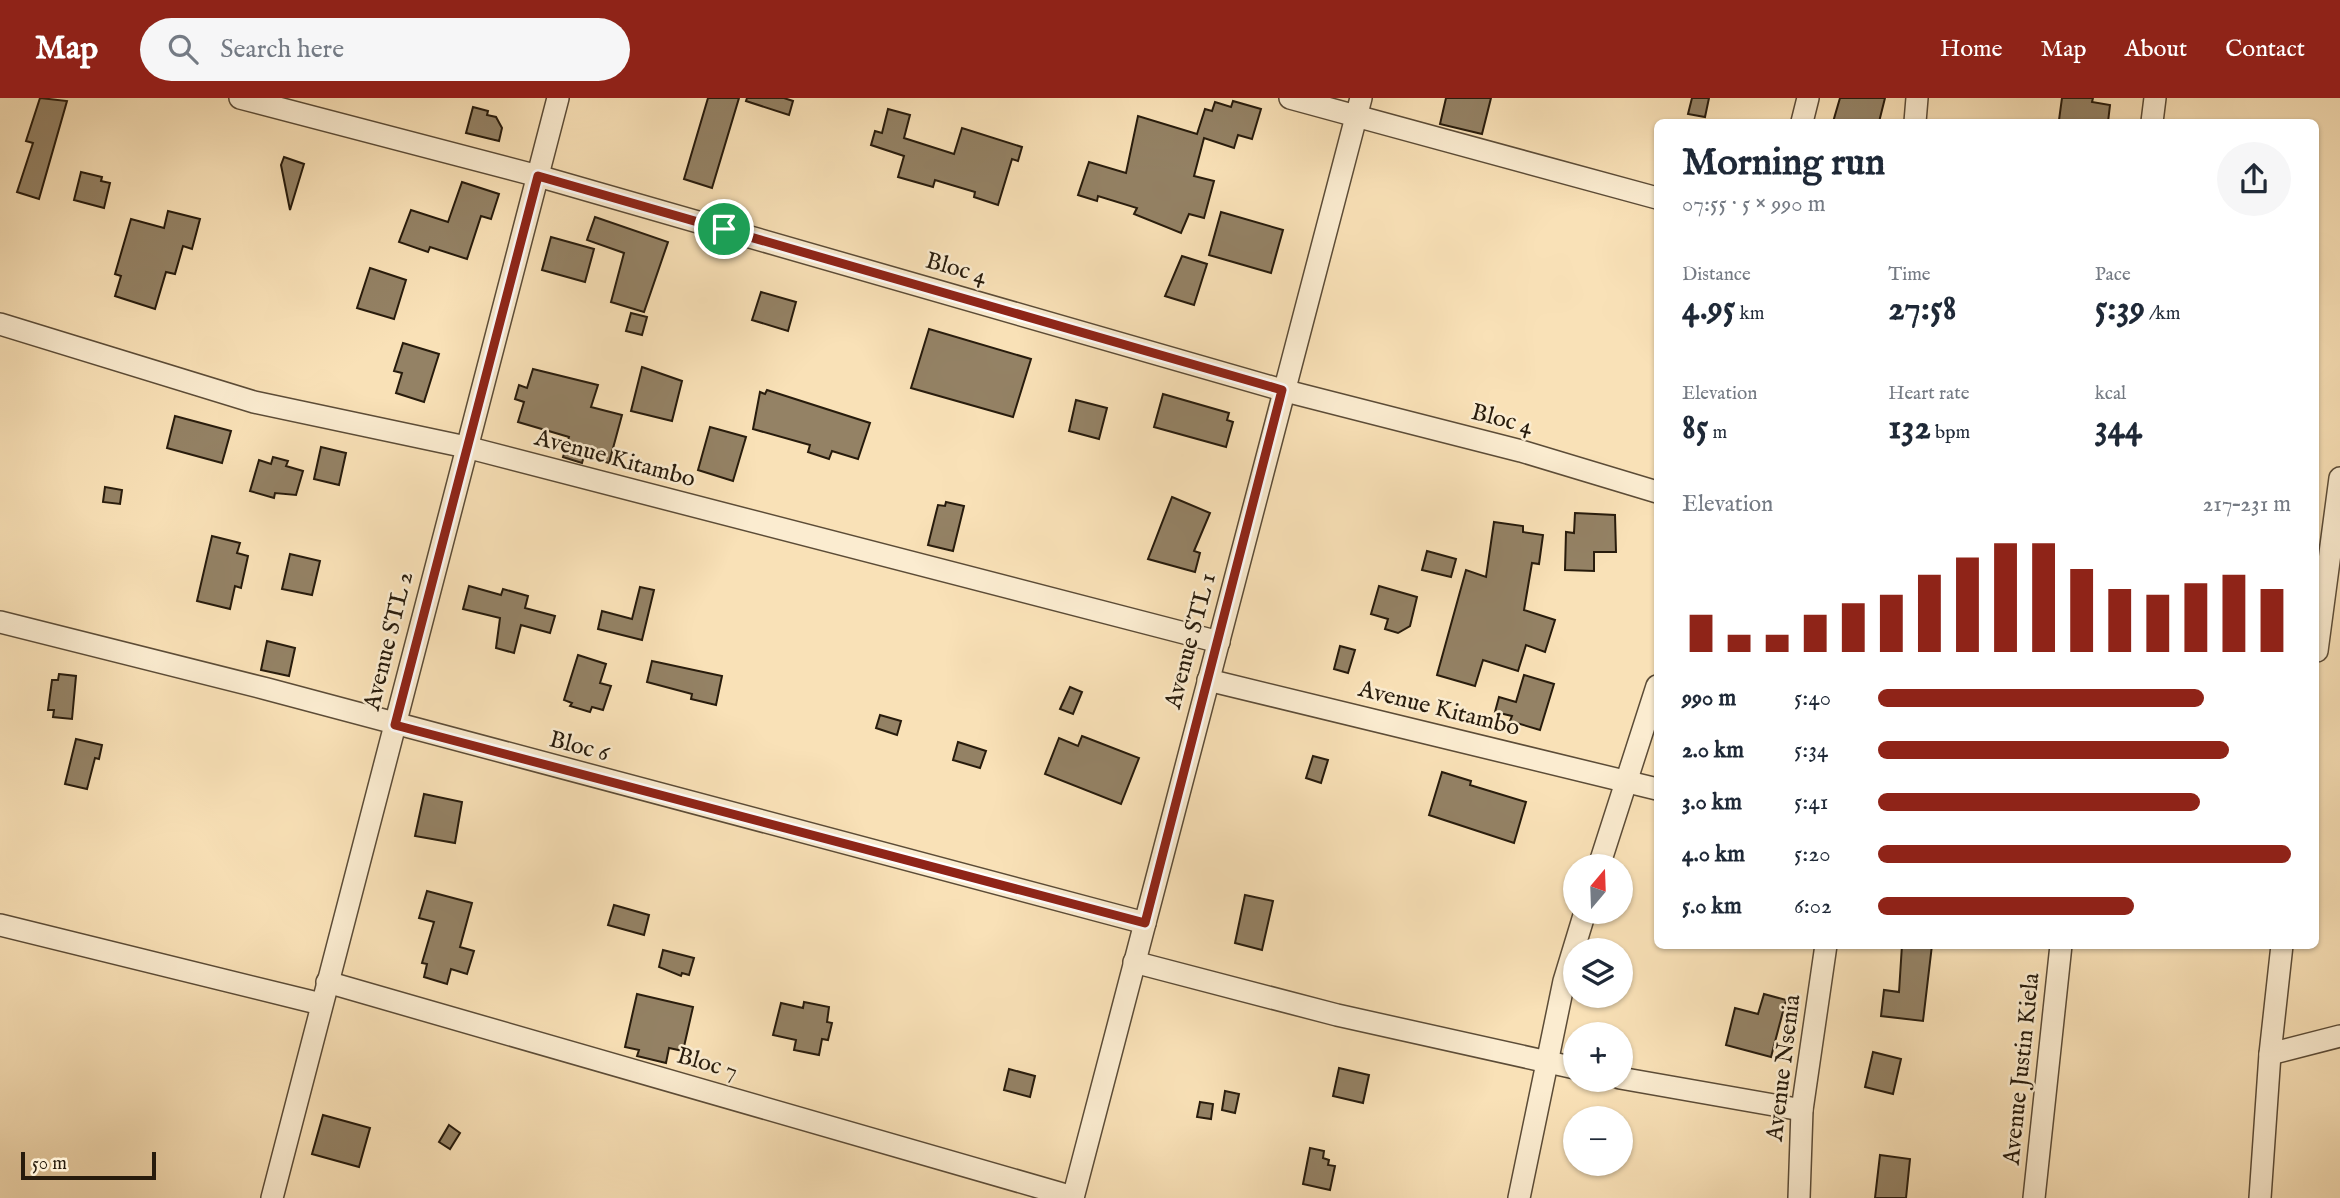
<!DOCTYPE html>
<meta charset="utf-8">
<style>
body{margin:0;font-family:"IM FELL English",serif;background:#f6f6f7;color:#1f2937;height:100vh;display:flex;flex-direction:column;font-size:26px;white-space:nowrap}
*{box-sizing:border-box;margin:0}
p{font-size:23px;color:#747a83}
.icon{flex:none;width:38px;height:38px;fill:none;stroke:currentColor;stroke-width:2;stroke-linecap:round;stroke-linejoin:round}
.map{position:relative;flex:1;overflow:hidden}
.details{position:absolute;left:1654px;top:21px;width:665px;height:830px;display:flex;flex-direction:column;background:#fff;border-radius:10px;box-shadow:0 2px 5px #0004}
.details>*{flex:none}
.needle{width:46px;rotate:19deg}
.tools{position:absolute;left:1563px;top:756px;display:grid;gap:14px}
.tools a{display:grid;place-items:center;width:70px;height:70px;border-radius:50%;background:#fff;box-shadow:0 2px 5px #0004;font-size:35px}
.scale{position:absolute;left:21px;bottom:18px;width:135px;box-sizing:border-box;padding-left:7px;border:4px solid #271b0c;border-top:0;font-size:19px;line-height:24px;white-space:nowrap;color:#271b0c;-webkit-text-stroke:5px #fbecd0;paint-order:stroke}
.pin{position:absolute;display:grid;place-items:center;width:60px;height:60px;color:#fff;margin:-30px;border:4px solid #fff;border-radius:50%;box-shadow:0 2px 7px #0007}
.round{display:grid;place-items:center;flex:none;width:74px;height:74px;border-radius:37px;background:#f6f6f7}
.overview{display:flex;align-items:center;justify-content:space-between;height:119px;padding:0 28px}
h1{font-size:38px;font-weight:800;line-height:52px}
.metrics{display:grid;grid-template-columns:repeat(3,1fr);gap:10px;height:119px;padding:7px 28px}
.metrics div{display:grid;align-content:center}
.metrics b{font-size:35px;font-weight:800}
.metrics small{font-size:19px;font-weight:400}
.metrics p{font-size:19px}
.chart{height:196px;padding:14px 28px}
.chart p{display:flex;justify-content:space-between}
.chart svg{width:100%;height:126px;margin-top:7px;stroke:#8f2418;stroke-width:6}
ul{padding:0 28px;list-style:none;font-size:23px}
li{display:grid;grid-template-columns:112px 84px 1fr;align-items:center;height:52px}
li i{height:18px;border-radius:9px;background:#8f2418}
header{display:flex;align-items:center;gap:42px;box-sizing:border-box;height:98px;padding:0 35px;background:#8f2418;color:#fff}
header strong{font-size:33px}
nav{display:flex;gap:38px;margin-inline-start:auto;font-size:24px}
.search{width:490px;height:63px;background:#f6f6f7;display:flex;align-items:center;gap:18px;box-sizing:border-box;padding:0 24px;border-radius:38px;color:#747a83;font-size:26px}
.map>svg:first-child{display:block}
.building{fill:#948265;stroke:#271b0c;stroke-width:2}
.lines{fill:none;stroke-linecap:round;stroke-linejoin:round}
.minor-casing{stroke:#5c4c37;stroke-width:24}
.minor{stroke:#fbecd0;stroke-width:21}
.route-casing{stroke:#fff;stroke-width:14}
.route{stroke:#8f2418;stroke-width:9}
.labels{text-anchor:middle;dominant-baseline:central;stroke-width:5;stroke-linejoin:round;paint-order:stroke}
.street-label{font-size:24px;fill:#271b0c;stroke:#fbecd0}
</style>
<header>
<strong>Map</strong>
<div class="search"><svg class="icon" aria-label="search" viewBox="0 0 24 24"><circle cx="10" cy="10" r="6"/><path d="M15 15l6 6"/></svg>Search here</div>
<nav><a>Home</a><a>Map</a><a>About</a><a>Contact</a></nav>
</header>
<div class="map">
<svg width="2340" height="1100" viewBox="0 0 2340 1100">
<rect width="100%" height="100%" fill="#f9e1b7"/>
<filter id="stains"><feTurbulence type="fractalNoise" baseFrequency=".00286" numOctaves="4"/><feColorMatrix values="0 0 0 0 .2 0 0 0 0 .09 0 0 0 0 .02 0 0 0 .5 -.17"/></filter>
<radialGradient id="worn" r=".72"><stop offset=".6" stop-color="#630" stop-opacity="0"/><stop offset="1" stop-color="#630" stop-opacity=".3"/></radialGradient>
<g class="building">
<path d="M40,0L67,3L39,101L17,94L33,45L26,43Z"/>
<path d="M708,0H739L712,90L684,81Z"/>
<path d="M747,0H784L793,3L789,17L746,3Z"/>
<path d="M1446,0H1491L1482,36L1440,26Z"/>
<path d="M1692,0H1709L1705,19L1688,16Z"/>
<path d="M1840,0H1885L1879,24H1833Z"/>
<path d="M2062,0H2093L2092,4L2110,7L2108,24L2059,22Z"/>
<path d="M1233,3L1261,11L1252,41L1238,37L1234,50L1204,40L1194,78L1214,83L1204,120L1189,116L1181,135L1134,116L1137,110L1098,98L1097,103L1078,97L1089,64L1126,75L1138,18L1197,36L1205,11L1212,13L1215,4L1231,9Z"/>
<path d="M473,9L488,13L487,17L496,19L502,30L499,43L466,35Z"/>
<path d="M888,11L910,17L904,40L954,56L962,30L1022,49L1018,63L1012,61L998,107L974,99L975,94L935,82L933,89L898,79L904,58L871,47L875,33L882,35Z"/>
<path d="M284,59L304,66L290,112L281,67Z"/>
<path d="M81,74L102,79L101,83L110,85L104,110L74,102Z"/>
<path d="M462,84L499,96L491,121L481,118L467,161L430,149L428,154L399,144L411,112L448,124Z"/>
<path d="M168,113L200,121L192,151L183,148L175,176L166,174L155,211L115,198L121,178L115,176L131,121L164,130Z"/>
<path d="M1221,114L1283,132L1271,175L1209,157Z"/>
<path d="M595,119L668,144L644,214L611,204L624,155L587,142Z"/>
<path d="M551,139L594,151L585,184L542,172Z"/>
<path d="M1182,158L1207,166L1194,207L1165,198Z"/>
<path d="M370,170L406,182L394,221L357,210Z"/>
<path d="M761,194L796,204L788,233L752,222Z"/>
<path d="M631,215L647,219L642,237L626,233Z"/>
<path d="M929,231L1031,261L1013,319L911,290Z"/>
<path d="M403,245L439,256L424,304L396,295L402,275L394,273Z"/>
<path d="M642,269L682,283L672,323L631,313Z"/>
<path d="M533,271L598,287L591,309L622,317L609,365L584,358L582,365L563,359L569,339L518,324L524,304L515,301L519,287L527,290Z"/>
<path d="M767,292L870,325L858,361L832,353L829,361L808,354L810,347L753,331L760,294L765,296Z"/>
<path d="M1163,296L1229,315L1227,322L1233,324L1226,349L1154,329Z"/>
<path d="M1076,302L1107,310L1099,341L1069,333Z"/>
<path d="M175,318L231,333L222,365L167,350Z"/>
<path d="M710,329L746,339L733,383L698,372Z"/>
<path d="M321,349L346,355L339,387L314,381Z"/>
<path d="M273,359L288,363L286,368L303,373L296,397L275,395L274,400L250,393L259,362L271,366Z"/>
<path d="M105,389L122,392L120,406L103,404Z"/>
<path d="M1172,399L1210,415L1194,453L1200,455L1195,474L1148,461Z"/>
<path d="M946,404L964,408L953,453L928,447L938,407L945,408Z"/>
<path d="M1575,415L1615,417L1616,454H1594V473L1565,472L1566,434L1574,435Z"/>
<path d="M1494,424L1523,428V434L1543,437L1539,466L1532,465L1524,512L1555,522L1545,554L1526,547L1518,573L1483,562L1475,588L1437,577L1466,472L1486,479Z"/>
<path d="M212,438L240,445L237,455L248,458L241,490L235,488L230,511L197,503Z"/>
<path d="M1427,453L1456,461L1451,479L1422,472Z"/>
<path d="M290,456L320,463L312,497L282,491Z"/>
<path d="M469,488L501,497L503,491L528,498L525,510L555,518L550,535L521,527L514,555L496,550L500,520L463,511Z"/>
<path d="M1379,488L1417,499L1410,528L1398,535L1385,531L1388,521L1371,516Z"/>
<path d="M640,489L654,492L642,542L598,531L602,513L632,521Z"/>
<path d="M267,543L295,550L289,578L261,572Z"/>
<path d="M1340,548L1355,552L1348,575L1334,571Z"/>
<path d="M578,557L606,566L600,585L611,588L603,612L592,609L590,614L570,608L572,605L564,602Z"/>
<path d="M652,563L722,578L716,607L691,601L692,596L647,584Z"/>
<path d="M59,576L76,578L72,621L53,619L54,612H48L52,582H58Z"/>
<path d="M1524,577L1554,586L1540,632L1510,623L1512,618L1495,614L1499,599L1516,604Z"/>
<path d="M1070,589L1082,594L1073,616L1060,611Z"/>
<path d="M880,617L901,623L897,637L876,630Z"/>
<path d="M1082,638L1139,660L1121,706L1045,676L1059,640L1078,648Z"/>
<path d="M76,641L102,647L99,661L95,660L87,691L65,686Z"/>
<path d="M958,644L986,653L980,670L953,662Z"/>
<path d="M1313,658L1328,662L1321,685L1306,680Z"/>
<path d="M1442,674L1471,683L1470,687L1526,704L1514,745L1429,717Z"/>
<path d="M424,696L462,704L455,745L415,738Z"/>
<path d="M427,793L472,805L460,849L474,853L467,876L451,871L447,886L424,879L427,866L422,865L434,824L419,820Z"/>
<path d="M1245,797L1273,803L1262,852L1235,845Z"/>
<path d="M614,807L649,817L644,837L608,827Z"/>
<path d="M1902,847H1932L1923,923L1881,918L1884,892L1899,894Z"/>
<path d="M663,852L694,860L689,877L682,875L681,878L659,869Z"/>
<path d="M637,896L693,909L683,953L669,950L666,965L637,958L639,952L625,949Z"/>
<path d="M1764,896L1786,902L1771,959L1726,947L1735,910L1758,916Z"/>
<path d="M804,904L829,909L827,924L832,925L828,942L822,941L819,957L794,952L796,942L773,937L781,905L803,910Z"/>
<path d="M1873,954L1901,961L1893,996L1865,989Z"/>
<path d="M1339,970L1369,977L1363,1005L1333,998Z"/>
<path d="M1009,971L1035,978L1030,999L1004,992Z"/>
<path d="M1225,993L1239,996L1235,1015L1222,1012Z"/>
<path d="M1200,1004L1213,1006L1211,1021L1197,1019Z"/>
<path d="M323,1017L370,1030L359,1069L312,1056Z"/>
<path d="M449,1027L460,1035L450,1051L439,1044Z"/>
<path d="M1310,1050L1324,1053L1323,1060L1329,1062L1328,1067L1335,1068L1330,1092L1303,1086Z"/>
<path d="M1880,1057L1910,1061L1906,1100H1875Z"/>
</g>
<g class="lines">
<g class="minor-casing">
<g id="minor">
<path d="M240,0L538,78L1282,292L1521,353L1657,394"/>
<path d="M1290,0L1657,100"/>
<path d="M1802,24L1808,0"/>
<path d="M1915,24L1917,0"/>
<path d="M2152,24L2155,0"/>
<path d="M0,226L254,304L466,349L1219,544"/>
<path d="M0,524L267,591L1145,825"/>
<path d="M2317,553L2340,380"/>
<path d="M1208,582L1657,691"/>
<path d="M1599,768L1657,588"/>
<path d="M0,827L321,906"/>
<path d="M1134,864L1337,917L1575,970"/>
<path d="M327,884L1073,1099"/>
<path d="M2270,956L2340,938"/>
<path d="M1620,980L1802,1012"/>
<path d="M272,1100L558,0"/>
<path d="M1073,1100L1361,0"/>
<path d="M1519,1100L1564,883L1585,814"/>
<path d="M1799,1100L1802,1012L1826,847"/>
<path d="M2034,1100L2061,847"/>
<path d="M2260,1100L2270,956L2282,847"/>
</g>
</g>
<use href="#minor" class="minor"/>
</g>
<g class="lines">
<g class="route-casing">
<path id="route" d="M538,78L1282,292L1145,825L395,627Z"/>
</g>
<use href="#route" class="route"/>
</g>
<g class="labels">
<g class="street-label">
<text transform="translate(956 171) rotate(16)">Bloc 4</text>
<text transform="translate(1502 322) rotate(15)">Bloc 4</text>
<text transform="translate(615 361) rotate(15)">Avenue Kitambo</text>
<text transform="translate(389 543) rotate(-76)">Avenue STL 2</text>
<text transform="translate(1191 543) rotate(-75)">Avenue STL 1</text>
<text transform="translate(1439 611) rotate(14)">Avenue Kitambo</text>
<text transform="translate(579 649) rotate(15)">Bloc 6</text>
<text transform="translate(707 966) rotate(16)">Bloc 7</text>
<text transform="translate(1784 970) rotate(-83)">Avenue Nsenia</text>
<text transform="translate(2022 971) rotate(-84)">Avenue Justin Kiela</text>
</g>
</g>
<rect width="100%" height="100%" filter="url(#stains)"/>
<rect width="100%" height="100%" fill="url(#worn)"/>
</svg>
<div class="tools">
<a><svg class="needle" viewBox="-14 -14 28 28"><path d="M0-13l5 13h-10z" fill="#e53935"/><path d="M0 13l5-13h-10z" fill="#747a83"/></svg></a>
<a><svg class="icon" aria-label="layers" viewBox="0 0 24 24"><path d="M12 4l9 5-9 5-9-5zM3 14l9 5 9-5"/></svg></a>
<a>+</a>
<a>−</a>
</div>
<div class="scale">50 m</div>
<div class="pin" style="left:724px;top:131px;background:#1e9e55"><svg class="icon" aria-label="arrive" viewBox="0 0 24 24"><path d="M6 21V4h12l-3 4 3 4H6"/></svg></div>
<section class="details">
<div class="overview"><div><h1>Morning run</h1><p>07:55 · 5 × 990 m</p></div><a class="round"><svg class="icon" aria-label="share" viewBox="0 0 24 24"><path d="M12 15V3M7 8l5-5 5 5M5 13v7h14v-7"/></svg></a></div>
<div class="metrics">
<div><p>Distance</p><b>4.95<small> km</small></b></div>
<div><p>Time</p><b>27:58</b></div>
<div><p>Pace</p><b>5:39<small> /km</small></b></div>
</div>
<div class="metrics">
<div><p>Elevation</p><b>85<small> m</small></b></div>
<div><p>Heart rate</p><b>132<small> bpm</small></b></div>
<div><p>kcal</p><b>344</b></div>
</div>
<div class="chart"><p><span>Elevation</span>217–231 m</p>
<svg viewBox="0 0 160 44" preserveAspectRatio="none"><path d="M5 44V31M15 44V38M25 44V38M35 44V31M45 44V27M55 44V24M65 44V17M75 44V11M85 44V6M95 44V6M105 44V15M115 44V22M125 44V24M135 44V20M145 44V17M155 44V22"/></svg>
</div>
<ul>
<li><b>990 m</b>5:40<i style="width:79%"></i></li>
<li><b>2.0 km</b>5:34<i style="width:85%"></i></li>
<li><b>3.0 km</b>5:41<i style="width:78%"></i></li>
<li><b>4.0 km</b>5:20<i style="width:100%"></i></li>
<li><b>5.0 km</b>6:02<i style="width:62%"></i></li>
</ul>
</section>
</div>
